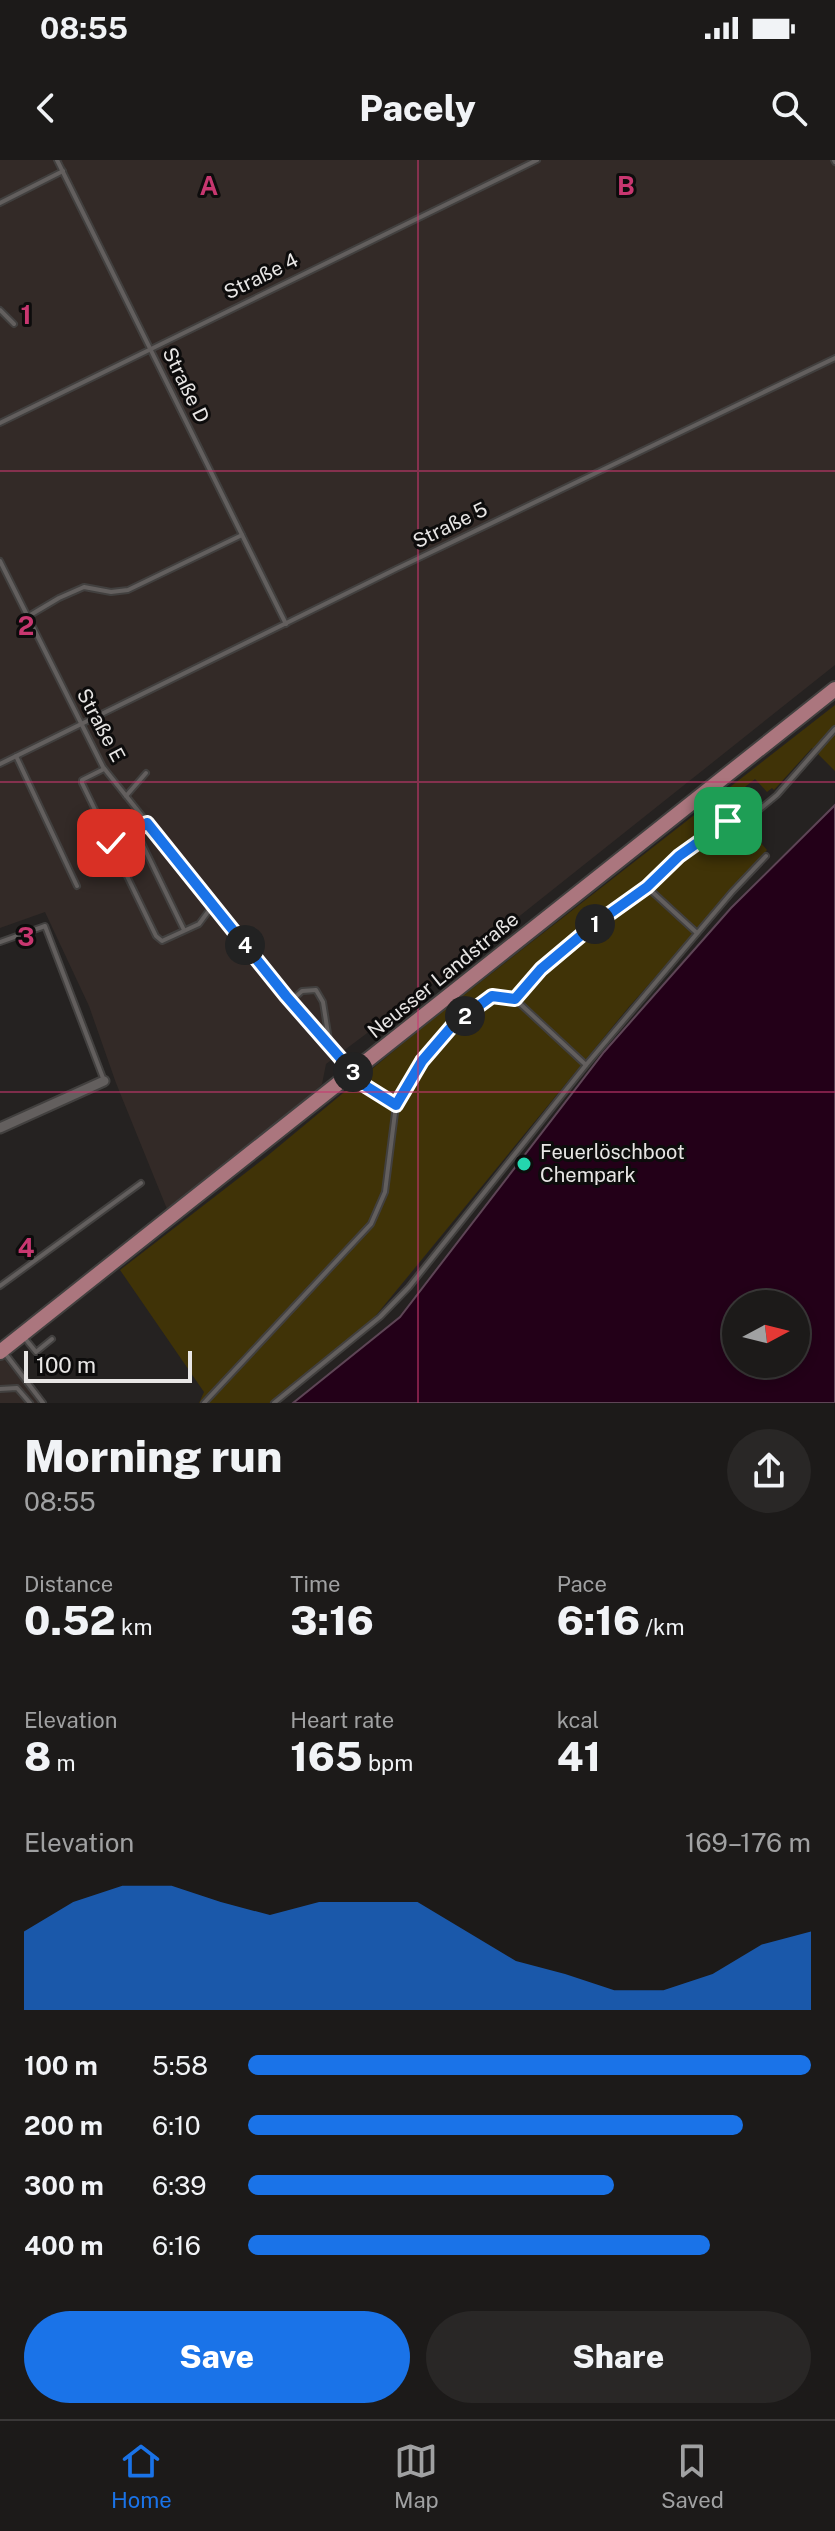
<!DOCTYPE html>
<meta charset="utf-8">
<style>
body{margin:0;font-family:"Public Sans",sans-serif;background:#292726;color:#f1f3f6;height:100vh;display:flex;flex-direction:column;font-size:30px;white-space:nowrap}
*{box-sizing:border-box;margin:0}
p{font-size:26px;color:#a0a1a2}
.icon{flex:none;width:44px;height:44px;fill:none;stroke:currentColor;stroke-width:2;stroke-linecap:round;stroke-linejoin:round}
.map{position:relative;height:1243px;overflow:hidden}
.side{display:flex;flex-direction:column;background:#1c1a19;flex:1}
.side>*{flex:none}
.needle{width:52px;rotate:83deg}
.controls{position:absolute;left:722px;top:1130px;display:grid;gap:16px}
.controls a{display:grid;place-items:center;width:88px;height:88px;border-radius:50%;background:#1c1a19;box-shadow:0 4px 12px #0003,0 0 0 2px #3a3838;font-size:40px}
.scale{position:absolute;left:24px;bottom:20px;width:168px;box-sizing:border-box;padding-left:8px;border:4px solid #e8e6e5;border-top:0;font-size:22px;line-height:28px;white-space:nowrap;color:#e8e6e5;-webkit-text-stroke:6px #0d0c0c;paint-order:stroke}
.pin{position:absolute;display:grid;place-items:center;width:68px;height:68px;color:#fff;margin:-34px;border-radius:16px;box-shadow:0 4px 12px #0006}
.km{position:absolute;width:40px;height:40px;margin:-20px;border-radius:50%;background:#222;color:#fff;font-size:22px;line-height:40px;text-align:center}
.round{display:grid;place-items:center;flex:none;width:84px;height:84px;border-radius:42px;background:#292726}
.summary{display:flex;align-items:center;justify-content:space-between;height:136px;padding:0 24px}
h1{font-size:44px;font-weight:800;line-height:60px}
.stats{display:grid;grid-template-columns:repeat(3,1fr);gap:12px;height:136px;padding:8px 24px}
.stats div{display:grid;align-content:center}
.stats b{font-size:40px;font-weight:800}
.stats small{font-size:22px;font-weight:400}
.stats p{font-size:22px}
.chart{height:224px;padding:16px 24px}
.chart p{display:flex;justify-content:space-between}
.chart svg{width:100%;height:144px;margin-top:8px;fill:#1a73e8;opacity:.7}
.button{display:flex;gap:16px;margin-top:auto;padding:16px 24px}
.button a{flex:1;height:92px;border-radius:48px;background:#1a73e8;color:#fff;font-size:32px;font-weight:800;line-height:92px;text-align:center}
.button a+a{background:#292726;color:#f1f3f6}
ul{padding:0 24px;list-style:none;font-size:26px}
li{display:grid;grid-template-columns:128px 96px 1fr;align-items:center;height:60px}
li i{height:20px;border-radius:10px;background:#1a73e8}
.status{display:flex;justify-content:space-between;align-items:center;height:56px;padding:0 40px;background:#1c1a19;direction:ltr}
.status svg{height:22px;fill:currentColor}
header{display:flex;justify-content:space-between;align-items:center;height:104px;padding:0 24px;background:#1c1a19;font-size:36px;font-weight:800}
.tabs{display:flex;justify-content:space-around;align-items:center;height:112px;border-top:2px solid #3a3838;background:#1c1a19;font-size:22px;color:#a0a1a2}
.tabs a{display:grid;justify-items:center;gap:4px}
.tabs .current{color:#1a73e8}
.map>svg:first-child{display:block}
.built{fill:#332a27}
.green{fill:#403307}
.water{fill:#230018;stroke:#5e4556;stroke-width:2;fill-rule:evenodd}
.lines{fill:none;stroke-linecap:round;stroke-linejoin:round}
.lane-casing{stroke:#42403f;stroke-width:8}
.street-casing{stroke:#42403f;stroke-width:13}
.primary-casing{stroke:#42403f;stroke-width:18}
.lane{stroke:#635f5e;stroke-width:4}
.street{stroke:#635f5e;stroke-width:9}
.primary{stroke:#ab767e;stroke-width:14}
.route-casing{stroke:#fff;stroke-width:16}
.route{stroke:#1a73e8;stroke-width:10}
.grid{fill:none;stroke:#c83770;stroke-width:2;stroke-opacity:0.55}
.poi-dot{fill:#24d5ae;stroke:#0d0c0c;stroke-width:3}
.labels{text-anchor:middle;dominant-baseline:central;stroke-width:6;stroke-linejoin:round;paint-order:stroke}
.street-label{font-size:20px;fill:#e8e6e5;stroke:#0d0c0c}
.poi-label{font-size:20px;fill:#e8e6e5;stroke:#0d0c0c;text-anchor:start}
.grid-label{font-size:26px;text-anchor:middle;font-weight:bold;fill:#c83770;stroke:#0d0c0c;stroke-width:6;stroke-linejoin:round;paint-order:stroke}
</style>
<div class="status"><b>08:55</b><svg viewBox="0 0 49 12"><path d="M0 12V9h3v3zM5 12V6h3v6zM10 12V3h3v9zM15 12V0h3v12zM26 1h20v11H26zM47 4h2v5h-2z"/></svg></div>
<header><svg class="icon" aria-label="back" viewBox="0 0 24 24"><path d="M15 5l-7 7 7 7"/></svg>Pacely<svg class="icon" aria-label="search" viewBox="0 0 24 24"><circle cx="10" cy="10" r="6"/><path d="M15 15l6 6"/></svg></header>
<div class="map">
<svg width="835" height="1243" viewBox="0 0 835 1243">
<rect width="100%" height="100%" fill="#252221"/>
<g class="built">
<path d="M0,0H835V505L467,798L326,904L322,924L315,931L167,1049L116,923L89,846L45,752L0,768Z"/>
<path d="M3,1198L40,1243H0V1201Z"/>
</g>
<path class="green" d="M835,545V611L812,588L774,630L772,628L767,632L755,619L726,642L767,690L628,848L364,1170L278,1243H199L204,1232L120,1110L266,997L419,870Z"/>
<path class="water" d="M835,645V1243H293L400,1157L604,892L731,748ZM736,1144H796V1204H736Z"/>
<g class="lines">
<g class="lane-casing">
<g id="lane">
<path d="M57,0L286,464"/>
<path d="M834,0L835,2"/>
<path d="M0,43L63,11"/>
<path d="M0,150L14,164"/>
<path d="M0,263L537,0"/>
<path d="M0,401L103,607L286,836L350,909"/>
<path d="M27,457L59,438L84,427L111,432L128,430L242,375"/>
<path d="M16,596L77,726"/>
<path d="M0,604L396,409L835,198"/>
<path d="M104,609L82,620V623L156,776L162,781L199,764L213,745"/>
<path d="M126,636L146,613"/>
<path d="M147,663L136,671L184,770"/>
<path d="M111,683L136,671"/>
<path d="M647,727L697,773"/>
<path d="M0,782L45,766L103,918"/>
<path d="M515,839L541,809L591,767L647,727L679,696L728,661L743,663L777,635L835,569"/>
<path d="M291,841L302,831L316,830L323,842L329,880"/>
<path d="M396,945L422,901L453,865L492,836L515,839L586,905"/>
<path d="M0,1126L141,1023"/>
<path d="M23,1176L36,1192L52,1179"/>
<path d="M4,1192L43,1243"/>
<path d="M0,1229L17,1228L30,1243"/>
<path d="M204,1243L371,1064L385,1032L396,945L364,925L356,916"/>
<path d="M274,1243L380,1157L409,1127L586,905L732,732L766,696"/>
</g>
</g>
<g class="street-casing">
<path id="street" d="M0,968L104,921"/>
</g>
<g class="primary-casing">
<path id="primary" d="M0,1192L835,529"/>
</g>
<use href="#lane" class="lane"/>
<use href="#street" class="street"/>
<use href="#primary" class="primary"/>
</g>
<g class="lines">
<g class="route-casing">
<path id="route" d="M111,683L136,671L147,663L286,836L364,925L396,945L422,901L453,865L492,836L515,839L541,809L591,767L647,727L679,696L728,661"/>
</g>
<use href="#route" class="route"/>
</g>
<path class="grid" d="M418,0V1243M0,311H835M0,622H835M0,932H835"/>
<circle class="poi-dot" cx="524" cy="1004" r="8"/>
<g class="labels">
<g class="street-label">
<text transform="translate(261 116) rotate(-26)">Straße 4</text>
<text transform="translate(186 225) rotate(64)">Straße D</text>
<text transform="translate(450 365) rotate(-26)">Straße 5</text>
<text transform="translate(101 565) rotate(62)">Straße E</text>
<text transform="translate(443 815) rotate(-39)">Neusser Landstraße</text>
</g>
<g class="poi-label">
<text x="540" y="992">Feuerlöschboot<tspan x="540" dy="23">Chempark</tspan></text>
</g>
</g>
<g class="grid-label">
<text x="209" y="35">A</text>
<text x="626" y="35">B</text>
<text x="26" y="164">1</text>
<text x="26" y="475">2</text>
<text x="26" y="786">3</text>
<text x="26" y="1097">4</text>
</g>
</svg>
<div class="controls">
<a><svg class="needle" viewBox="-14 -14 28 28"><path d="M0-13l5 13h-10z" fill="#e53935"/><path d="M0 13l5-13h-10z" fill="#a0a1a2"/></svg></a>
</div>
<div class="scale">100 m</div>
<div class="pin" style="left:728px;top:661px;background:#1e9e55"><svg class="icon" aria-label="arrive" viewBox="0 0 24 24"><path d="M6 21V4h12l-3 4 3 4H6"/></svg></div>
<div class="pin" style="left:111px;top:683px;background:#d93025"><svg class="icon" aria-label="check" viewBox="0 0 24 24"><path d="M5 12l5 5 9-10"/></svg></div>
<b class="km" style="left:595px;top:764px">1</b>
<b class="km" style="left:465px;top:856px">2</b>
<b class="km" style="left:353px;top:912px">3</b>
<b class="km" style="left:245px;top:785px">4</b>
</div>
<section class="side">
<div class="summary"><div><h1>Morning run</h1><p>08:55</p></div><a class="round"><svg class="icon" aria-label="share" viewBox="0 0 24 24"><path d="M12 15V3M7 8l5-5 5 5M5 13v7h14v-7"/></svg></a></div>
<div class="stats">
<div><p>Distance</p><b>0.52<small> km</small></b></div>
<div><p>Time</p><b>3:16</b></div>
<div><p>Pace</p><b>6:16<small> /km</small></b></div>
</div>
<div class="stats">
<div><p>Elevation</p><b>8<small> m</small></b></div>
<div><p>Heart rate</p><b>165<small> bpm</small></b></div>
<div><p>kcal</p><b>41</b></div>
</div>
<div class="chart"><p><span>Elevation</span>169–176 m</p>
<svg viewBox="0 0 160 44" preserveAspectRatio="none"><path d="M0 44V20L10 11L20 6L30 6L40 11L50 15L60 11L70 11L80 11L90 20L100 29L110 33L120 38L130 38L140 33L150 24L160 20V44z"/></svg>
</div>
<ul>
<li><b>100 m</b>5:58<i style="width:100%"></i></li>
<li><b>200 m</b>6:10<i style="width:88%"></i></li>
<li><b>300 m</b>6:39<i style="width:65%"></i></li>
<li><b>400 m</b>6:16<i style="width:82%"></i></li>
</ul>
<div class="button"><a>Save</a><a>Share</a></div>
</section>
<nav class="tabs">
<a class="current"><svg class="icon" aria-label="home" viewBox="0 0 24 24"><path d="M3 11l9-7 9 7M6 9v11h12V9"/></svg>Home</a>
<a><svg class="icon" aria-label="map" viewBox="0 0 24 24"><path d="M3 6l6-2 6 2 6-2v14l-6 2-6-2-6 2zM9 4v14M15 6v14"/></svg>Map</a>
<a><svg class="icon" aria-label="saved" viewBox="0 0 24 24"><path d="M7 4h10v16l-5-4-5 4z"/></svg>Saved</a>
</nav>
